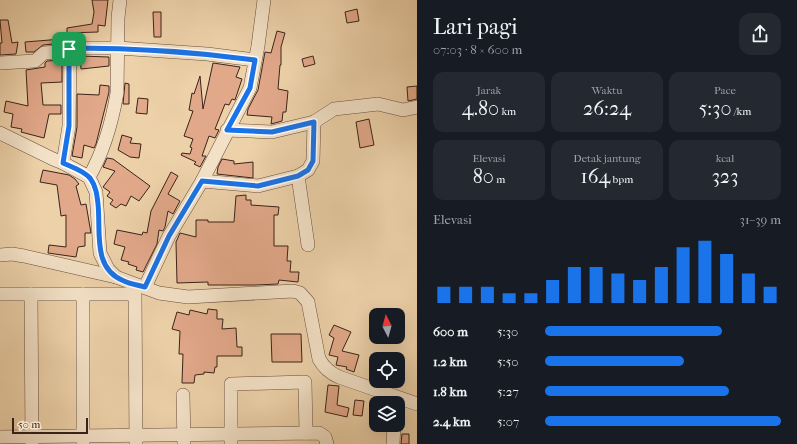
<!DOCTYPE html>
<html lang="id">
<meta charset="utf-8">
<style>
body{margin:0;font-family:"IM FELL French Canon",serif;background:#242831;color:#f1f3f6;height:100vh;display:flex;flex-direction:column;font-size:15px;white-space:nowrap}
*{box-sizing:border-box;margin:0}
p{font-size:13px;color:#9ea1a6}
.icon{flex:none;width:22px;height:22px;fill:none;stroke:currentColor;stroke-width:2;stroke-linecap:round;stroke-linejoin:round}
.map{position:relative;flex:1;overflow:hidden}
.details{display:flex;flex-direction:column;background:#171b24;width:380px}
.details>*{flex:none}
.needle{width:26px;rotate:354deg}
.controls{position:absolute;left:369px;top:308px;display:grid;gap:8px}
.controls a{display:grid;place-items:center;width:36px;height:36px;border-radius:8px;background:#171b24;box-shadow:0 4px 16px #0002;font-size:20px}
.scale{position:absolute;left:12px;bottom:10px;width:76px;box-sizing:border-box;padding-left:4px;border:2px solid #3b2319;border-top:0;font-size:11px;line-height:14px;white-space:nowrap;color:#3b2319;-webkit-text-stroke:3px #f3e1c7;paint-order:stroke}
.pin{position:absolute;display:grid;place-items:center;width:34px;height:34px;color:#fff;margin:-17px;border-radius:8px;box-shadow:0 2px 6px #0006}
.round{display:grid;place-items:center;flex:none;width:42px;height:42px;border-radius:12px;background:#242831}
.head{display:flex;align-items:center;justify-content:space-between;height:68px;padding:0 16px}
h1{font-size:22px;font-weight:600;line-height:30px}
.figures{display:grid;grid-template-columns:repeat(3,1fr);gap:6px;height:68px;padding:4px 16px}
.figures div{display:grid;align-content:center;border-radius:10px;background:#242831;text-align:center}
.figures b{font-size:20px;font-weight:600}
.figures small{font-size:11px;font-weight:400}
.figures p{font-size:11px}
.chart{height:112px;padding:8px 16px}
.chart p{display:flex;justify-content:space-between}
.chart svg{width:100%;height:72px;margin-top:4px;stroke:#1a73e8;stroke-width:6}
ul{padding:0 16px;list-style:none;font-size:13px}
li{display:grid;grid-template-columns:64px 48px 1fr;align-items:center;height:30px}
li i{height:10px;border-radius:5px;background:#1a73e8}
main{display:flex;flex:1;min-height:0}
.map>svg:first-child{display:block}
.building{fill:#e1a889;stroke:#3b2319}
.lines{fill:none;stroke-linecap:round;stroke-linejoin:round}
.minor-casing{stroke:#684e3d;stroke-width:14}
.minor{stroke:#f3e1c7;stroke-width:13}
.route-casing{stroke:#fff;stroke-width:8}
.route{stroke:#1a73e8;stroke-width:5}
</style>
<main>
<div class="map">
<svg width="417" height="444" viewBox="0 0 417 444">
<rect width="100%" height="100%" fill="#edd1a9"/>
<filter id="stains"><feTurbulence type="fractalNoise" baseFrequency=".005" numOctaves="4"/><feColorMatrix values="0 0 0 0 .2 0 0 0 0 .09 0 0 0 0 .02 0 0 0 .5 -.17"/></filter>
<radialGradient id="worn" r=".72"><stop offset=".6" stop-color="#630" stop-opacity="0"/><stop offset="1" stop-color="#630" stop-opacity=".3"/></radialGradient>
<g class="building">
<path d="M92,0H108L105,26L98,25V32L67,33V28L92,24L94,12Z"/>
<path d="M357,9L359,21L347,23L345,12Z"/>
<path d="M153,12H161V37H154Z"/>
<path d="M0,20H8L12,43L18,42L16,54L0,55V43H2Z"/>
<path d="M277,31L285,33L281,47V65H280L278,89L288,91L286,112H283L282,121L271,124L272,117L247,115L248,109L258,90L265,52L271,53Z"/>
<path d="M62,39L63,43L43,45L34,52H26L25,42Z"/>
<path d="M80,56L109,57V66L81,69Z"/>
<path d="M313,56L315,64L304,67L302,59Z"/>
<path d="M62,60V82L41,83L43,105H61V114H49L44,138L21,132L22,129L11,127L13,114L4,112L6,101L28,106L26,70L45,67V63L47,61Z"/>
<path d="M213,63L240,67L236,77L242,79L235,100L232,99L229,105L225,104L215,129L219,130L215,138L209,136L202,156H206L200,167L194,164L196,162L181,155L182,153L190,154L192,148L190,147L193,139L184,136L193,111L189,110L192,93L194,94L200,76L203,109Z"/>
<path d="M125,83L129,84V104H123Z"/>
<path d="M100,85L109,86V92L96,144L94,148L84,145L82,158L72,156L77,127V94L99,95Z"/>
<path d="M417,86V99L408,101L407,87Z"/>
<path d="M138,98L148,99L147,114L136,113Z"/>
<path d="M369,119L374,145L360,148L356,122Z"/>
<path d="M122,135L132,138L130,143L141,144L139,158L130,157L118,150Z"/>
<path d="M107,158L113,159L150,186L139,201L131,196L126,206L121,204L116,208L110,204L113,200L107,196L110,192L103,187L115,171L103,167Z"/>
<path d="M222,159L234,161V164L253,162V178L217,174L218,167Z"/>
<path d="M43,170L69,175L75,179L79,184L76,186L81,205L86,204L91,233H85V246L78,247L76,257L48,253L49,245L66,247V215L61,216L57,185L40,182Z"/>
<path d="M171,172L178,176L168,194L180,201L173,214L168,211L165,227L163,231L159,230L157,244L143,272L136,270L137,267L128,264L129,262L121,260L125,247L114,244L117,230L142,235L143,232L147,233L151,211Z"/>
<path d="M246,195V200H251V205L279,207L278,215H274V246H288L287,261H291L290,272H299L298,282L279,280L278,284L255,285H208V282L177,283L176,242L180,233L196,237V220H208V222H234L236,196Z"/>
<path d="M208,309L217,310V319H223L222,329L236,328L237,347H242V356H217V367H215L214,373L204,372V374L195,375L194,383H182L183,354H179L180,331L172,329L177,312L189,315L190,310L207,314Z"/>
<path d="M334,325L351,332L342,351L359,355L354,372L346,369L347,367L336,365L338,357L329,355L334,338L329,335Z"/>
<path d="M271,334H301L302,362H272Z"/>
<path d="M328,385L339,386L337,405L349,408L347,417L325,412Z"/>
<path d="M355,400L364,401L362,416L353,415Z"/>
<path d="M402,434H409V444H401Z"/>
</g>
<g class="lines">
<g class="minor-casing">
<g id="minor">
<path d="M0,63L35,61L44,53L69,51"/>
<path d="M227,130L272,132L314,122L334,109L361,106L378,104L403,110L417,107"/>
<path d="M0,133L53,159L63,163L89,177L96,192L100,253L108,269L116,277L159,293L188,297L293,291L300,293L308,302L319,359C324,368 330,373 339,377L417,404"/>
<path d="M63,163L69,126L70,48H118L207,54L255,60"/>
<path d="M298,176L308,245"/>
<path d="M89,177C104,151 112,122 117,93L118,18L120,0"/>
<path d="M202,181L258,186L298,176L308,170L313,161L314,122"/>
<path d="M0,255L12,254L24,256L116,277"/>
<path d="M145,287L169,236L202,181L250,88L258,46L264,0"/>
<path d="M0,294H135L136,444"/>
<path d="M31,294L32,444"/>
<path d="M183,395L184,444"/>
<path d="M0,437L319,433L325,437L327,444"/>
<path d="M83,444V294"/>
<path d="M231,444V384L305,382L306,433"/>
<path d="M393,444L394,425"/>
</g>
</g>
<use href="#minor" class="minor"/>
</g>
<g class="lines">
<g class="route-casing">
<path id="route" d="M74,48C135,48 195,52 255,60L250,88L227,130L272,132L314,122L313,161L308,170L298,176L258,186L202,181L169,236L145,287C138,285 130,284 124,281C92,269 101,231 98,204C97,195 96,186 90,178C84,171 72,167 63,163L69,126V51L70,48Z"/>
</g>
<use href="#route" class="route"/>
</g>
<rect width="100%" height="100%" filter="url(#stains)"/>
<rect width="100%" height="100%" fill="url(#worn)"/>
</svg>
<div class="controls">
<a><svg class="needle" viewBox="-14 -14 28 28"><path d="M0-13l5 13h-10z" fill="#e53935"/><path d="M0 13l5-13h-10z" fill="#9ea1a6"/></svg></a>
<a><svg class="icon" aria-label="locate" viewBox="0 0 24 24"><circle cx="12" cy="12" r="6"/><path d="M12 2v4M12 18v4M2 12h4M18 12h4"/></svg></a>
<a><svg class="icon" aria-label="layers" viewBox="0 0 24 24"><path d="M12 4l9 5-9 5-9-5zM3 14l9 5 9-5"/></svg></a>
</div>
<div class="scale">50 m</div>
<div class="pin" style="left:69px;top:49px;background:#1e9e55"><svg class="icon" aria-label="arrive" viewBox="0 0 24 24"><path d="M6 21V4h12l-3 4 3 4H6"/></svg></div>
</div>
<section class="details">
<div class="head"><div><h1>Lari pagi</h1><p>07:03 · 8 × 600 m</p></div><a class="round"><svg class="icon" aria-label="share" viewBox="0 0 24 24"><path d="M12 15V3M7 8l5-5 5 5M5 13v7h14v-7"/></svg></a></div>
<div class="figures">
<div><p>Jarak</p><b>4.80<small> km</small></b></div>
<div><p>Waktu</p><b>26:24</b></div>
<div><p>Pace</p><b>5:30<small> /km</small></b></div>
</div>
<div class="figures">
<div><p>Elevasi</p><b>80<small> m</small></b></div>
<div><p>Detak jantung</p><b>164<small> bpm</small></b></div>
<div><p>kcal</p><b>323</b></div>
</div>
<div class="chart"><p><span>Elevasi</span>31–39 m</p>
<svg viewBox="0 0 160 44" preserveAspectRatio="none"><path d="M5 44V34M15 44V34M25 44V34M35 44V38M45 44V38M55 44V30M65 44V22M75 44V22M85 44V26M95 44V30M105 44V22M115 44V10M125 44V6M135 44V14M145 44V26M155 44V34"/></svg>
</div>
<ul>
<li><b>600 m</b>5:30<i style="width:75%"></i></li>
<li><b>1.2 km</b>5:50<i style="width:59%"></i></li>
<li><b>1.8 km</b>5:27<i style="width:78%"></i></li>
<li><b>2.4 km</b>5:07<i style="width:100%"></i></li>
</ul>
</section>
</main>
